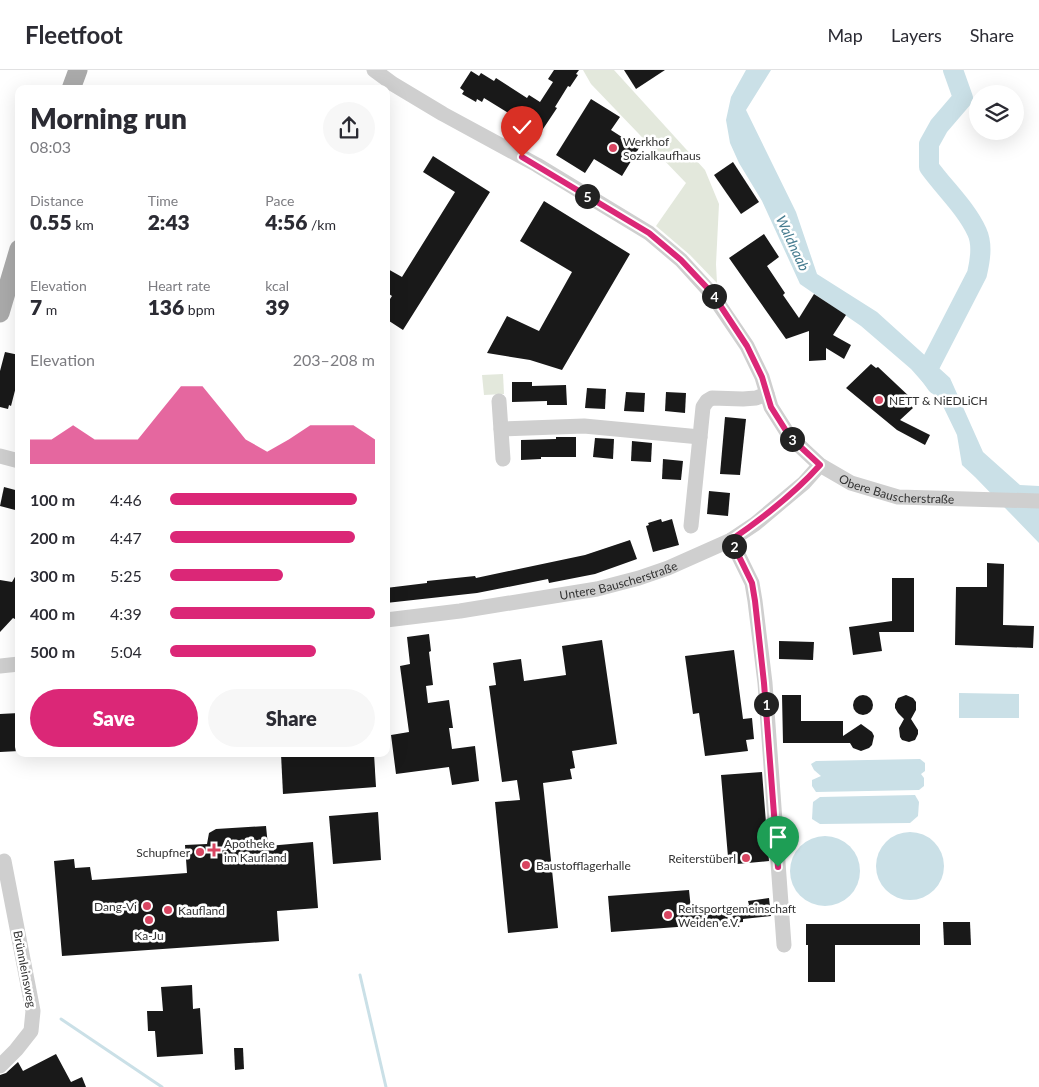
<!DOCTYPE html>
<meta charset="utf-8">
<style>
body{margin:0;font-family:Lato,sans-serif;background:#f7f7f7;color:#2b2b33;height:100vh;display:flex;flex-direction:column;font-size:19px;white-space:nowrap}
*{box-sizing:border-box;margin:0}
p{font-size:16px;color:#7c7c81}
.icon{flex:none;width:28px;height:28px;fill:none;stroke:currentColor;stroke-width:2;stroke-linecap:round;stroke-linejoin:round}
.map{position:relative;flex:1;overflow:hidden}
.panel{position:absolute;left:15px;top:15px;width:375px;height:672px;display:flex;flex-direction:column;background:#fff;border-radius:10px;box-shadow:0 5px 20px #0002}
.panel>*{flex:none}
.tools{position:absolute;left:969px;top:15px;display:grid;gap:10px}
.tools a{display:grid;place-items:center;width:55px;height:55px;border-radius:50%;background:#fff;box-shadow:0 5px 20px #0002;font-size:25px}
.pin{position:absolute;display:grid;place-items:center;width:42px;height:42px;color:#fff;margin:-51px -21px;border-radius:50% 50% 50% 0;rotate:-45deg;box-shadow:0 0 5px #0007}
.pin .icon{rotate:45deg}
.km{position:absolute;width:25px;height:25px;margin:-12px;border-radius:50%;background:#222;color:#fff;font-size:14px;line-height:25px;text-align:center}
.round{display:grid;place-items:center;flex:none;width:52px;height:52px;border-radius:26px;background:#f7f7f7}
.head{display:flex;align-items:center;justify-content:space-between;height:85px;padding:0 15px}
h1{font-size:28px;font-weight:800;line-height:38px}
.figures{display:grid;grid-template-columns:repeat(3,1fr);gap:8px;height:85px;padding:5px 15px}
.figures div{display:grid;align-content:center}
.figures b{font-size:21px;font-weight:800}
.figures small{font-size:14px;font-weight:400}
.figures p{font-size:14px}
.chart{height:140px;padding:10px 15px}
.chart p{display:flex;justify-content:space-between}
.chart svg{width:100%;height:90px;margin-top:5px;fill:#db2777;opacity:.7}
.button{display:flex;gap:10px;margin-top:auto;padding:10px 15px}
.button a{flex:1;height:58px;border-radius:30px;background:#db2777;color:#fff;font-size:20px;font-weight:800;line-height:58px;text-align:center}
.button a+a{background:#f7f7f7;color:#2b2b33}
ul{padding:0 15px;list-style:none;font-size:16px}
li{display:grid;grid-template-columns:80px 60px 1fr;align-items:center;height:38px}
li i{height:12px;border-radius:6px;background:#db2777}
header{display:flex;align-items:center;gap:30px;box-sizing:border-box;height:70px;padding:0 25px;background:#fff;border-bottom:1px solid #e1e1e2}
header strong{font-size:24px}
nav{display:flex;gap:28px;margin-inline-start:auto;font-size:18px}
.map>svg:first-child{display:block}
.green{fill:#e3e8dc}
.water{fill:#cae0e7}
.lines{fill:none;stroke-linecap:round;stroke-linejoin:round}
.stream{stroke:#cae0e7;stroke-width:3}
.river{stroke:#cae0e7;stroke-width:20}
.building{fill:#191919}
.minor{stroke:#cfcfcf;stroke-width:15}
.major{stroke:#aaa;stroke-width:19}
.route-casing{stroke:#fff;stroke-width:10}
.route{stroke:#db2777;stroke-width:6}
.poi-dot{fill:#d84561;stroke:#fff;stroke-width:2}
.labels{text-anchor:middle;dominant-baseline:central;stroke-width:5;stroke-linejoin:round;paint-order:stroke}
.poi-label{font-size:12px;fill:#323232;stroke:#fff;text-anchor:start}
.street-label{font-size:12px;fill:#323232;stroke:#fff}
.water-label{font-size:14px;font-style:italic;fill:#457b8f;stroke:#fff}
</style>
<header>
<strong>Fleetfoot</strong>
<nav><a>Map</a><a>Layers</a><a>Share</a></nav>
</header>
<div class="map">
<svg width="1039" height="1017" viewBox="0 0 1039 1017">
<rect width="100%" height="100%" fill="#fff"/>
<g class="green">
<path d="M583,0H614L705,100L719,134L716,194L717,213L690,185L656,156L686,113L591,14Z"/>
<path d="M503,304L504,324L484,325L482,305Z"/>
</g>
<g class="water">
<path d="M746,0H771L746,40L796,142L817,204L877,242L950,308L983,382L1020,415L1039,416V473L975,407L962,395L957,365L942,334L911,299L861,256L800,214L762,131L739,93L730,73L726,50L731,27Z"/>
<path d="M959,623L1019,624V648H959Z"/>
<path d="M920,689L925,693V701L921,704L924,708V716L919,720L816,722L812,716V710L821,706L814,700L811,694L816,691Z"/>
<path d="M915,725L919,732L918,746L910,753L820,754L812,749L813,732L820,727Z"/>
<circle cx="910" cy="796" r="34"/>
<circle cx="825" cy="801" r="35"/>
</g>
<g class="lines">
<g class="stream">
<path d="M360,905L386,1017"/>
<path d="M61,949L162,1017"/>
</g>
<path class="river" d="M937,315L927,301L977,204C980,191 983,175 977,162C966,138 944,118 929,97V74L939,56L963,28L953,0"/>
</g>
<g class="building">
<path d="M554,0H579L576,4L578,5L570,17L568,16L555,37L557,38L539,65L525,56L526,54L484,28L482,32L477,29L476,32L462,24L464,21L460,18L471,1L479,6L481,3L494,11L496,8L527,28L529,25L540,32L553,12L548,9Z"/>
<path d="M624,0H665L636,19Z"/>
<path d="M591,29L620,47L611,60L639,78L622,106L594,89L585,103L556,85Z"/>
<path d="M433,86L490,122L403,260L386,249V235L392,226L386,222V198L402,207L455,122L423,102Z"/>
<path d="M733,92L759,132L741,144L714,105Z"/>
<path d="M544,131L630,184L562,300L530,290L487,283L507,246L539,261L572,202L520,171Z"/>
<path d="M764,164L779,187L767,196L785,223L783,225L799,248L814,224L846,245L833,265L851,275L844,289L826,278V290L809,291V261L786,269L729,188Z"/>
<path d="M5,282L19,285V305L11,336L9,335L8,339L0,337V301Z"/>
<path d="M871,294L876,298L878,297L912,329L908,333L913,338L900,350L930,365L925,375L897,360L846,318Z"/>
<path d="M512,312H532V316L566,315L567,335H547V331L512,332Z"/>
<path d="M587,318L606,319L605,339L585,338Z"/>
<path d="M626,322L645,323L644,342L624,341Z"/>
<path d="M666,322L686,323L685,343L665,341Z"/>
<path d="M725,347L746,349L740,405L720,404Z"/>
<path d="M556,367H576V387H541V389L521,390V370L556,369Z"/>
<path d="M595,368L614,369L613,389L593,387Z"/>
<path d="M632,371L652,373L651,392L631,391Z"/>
<path d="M663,389L683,391L681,410L662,409Z"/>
<path d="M4,417L19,421V441L0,436Z"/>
<path d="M709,421L730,423L728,446L707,444Z"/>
<path d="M661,449L662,452L672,449L679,475L653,482L646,456L649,455L648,453Z"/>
<path d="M630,470L637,489L595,504L549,513L548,509L477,523L386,533V518L427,513V511L475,506L476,508L585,485Z"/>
<path d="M987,493L1004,494L1003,555L1034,556L1033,578L955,575L956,517H987Z"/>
<path d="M19,500V551L13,548L0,562V510L12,512Z"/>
<path d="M892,508H914V562H879L882,581L853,585L849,557L892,551Z"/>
<path d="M429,564L431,581L429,582L433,615L426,616L428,633L449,630L453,658H449L452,679L475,676L479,711L452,715L449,697L396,704L391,665L409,662L400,596L410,594L407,567Z"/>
<path d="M602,570L617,674L572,681L575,698L570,699L572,709L543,713L558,858L508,863L495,732L520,730L517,710L502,712L489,616L496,615L493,593L521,589L524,611L566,605L562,576Z"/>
<path d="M779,571L814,572L813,590L779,589Z"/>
<path d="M734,580L743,649L752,648L754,669L746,670L748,681L705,686L699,643L693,644L685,586Z"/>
<path d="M782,625H801V651H843V666L861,654L872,662L874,666L872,675L869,678L861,681L853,678L850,673H783Z"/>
<path d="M906,625L913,628L916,632V640L911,649L918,660V664L915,670L909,672L902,670L900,667L899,658L904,649L898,643L895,638V634L898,628Z"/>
<circle cx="863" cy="635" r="10"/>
<path d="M19,643V681L0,682V644Z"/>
<path d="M281,684H374L376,717L283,724Z"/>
<path d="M762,702L769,791L737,794L736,787H728L721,705Z"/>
<path d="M378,742L381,790L333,794L329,746Z"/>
<path d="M266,756L268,776L313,772L318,838L277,841L279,871L62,886L54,791L74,789L75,798L90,797L92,810L187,803L185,775L207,774L209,763L216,759Z"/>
<path d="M689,820L691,839L749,835L748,831L769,828L771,846L743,849V852L611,862L608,826Z"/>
<path d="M943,852H970L971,875H944Z"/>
<path d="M806,854H920V875H835V912H808V875H806Z"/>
<path d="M192,915L193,939L200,938L203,984L157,987L155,961H148L147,941H163L161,917Z"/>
<path d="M234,978H243L244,999L235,1000Z"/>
<path d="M56,984L71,1012L82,1007L86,1017H0V1005L6,1003L18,992L23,1001Z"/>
</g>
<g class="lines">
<g class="minor">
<path id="s1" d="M374,0L393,14L443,44L537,95L649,163L681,190L711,223L747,276L762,307L771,337L790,367L820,395L851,413L898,427L1039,431"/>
<path d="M499,331L503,389"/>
<path d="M501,359L584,356L700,367"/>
<path d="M0,386L19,391"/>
<path d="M691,456L703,337L707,331L712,328L743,329L756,328L767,324"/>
<path d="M731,470L752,513L755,531L765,613L784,875"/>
<path id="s2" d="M386,550L460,541L597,519L639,508L668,498L731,470L755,454L804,413L820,395"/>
<path d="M0,596L19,594"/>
<path d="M0,996L16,980L31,961L33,941L4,791"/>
</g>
<g class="major">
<path d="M71,19L78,0"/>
<path d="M0,243L19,179"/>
</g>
</g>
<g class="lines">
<g class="route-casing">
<path id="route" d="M522,87L649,163L681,190L712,223L747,276L762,307L771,337L790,367L820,395C794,424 763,448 731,470L752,513L755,531L764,613L778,797"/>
</g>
<use href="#route" class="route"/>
</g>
<g class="poi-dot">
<circle cx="613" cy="78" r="5"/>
<circle cx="879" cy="330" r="5"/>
<path d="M211.5 772.5h5v5h5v5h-5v5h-5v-5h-5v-5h5z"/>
<circle cx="200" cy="782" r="5"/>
<circle cx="746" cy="788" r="5"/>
<circle cx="526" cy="795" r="5"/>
<circle cx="147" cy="836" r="5"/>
<circle cx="168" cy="840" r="5"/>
<circle cx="668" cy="845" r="5"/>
<circle cx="149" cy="850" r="5"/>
</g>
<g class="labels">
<g class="poi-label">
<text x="623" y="71">Werkhof<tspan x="623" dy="14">Sozialkaufhaus</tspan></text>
<text x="889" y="330">NETT &amp; NiEDLiCH</text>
<text x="224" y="773">Apotheke<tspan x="224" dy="14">im Kaufland</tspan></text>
<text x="190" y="782" text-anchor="end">Schupfner</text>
<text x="736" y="788" text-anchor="end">Reiterstüberl</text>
<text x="536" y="795">Baustofflagerhalle</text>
<text x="137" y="836" text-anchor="end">Dang-Vi</text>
<text x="678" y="838">Reitsportgemeinschaft<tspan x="678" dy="14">Weiden e.V.</tspan></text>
<text x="178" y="840">Kaufland</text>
<text x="149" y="865" text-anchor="middle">Ka-Ju</text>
</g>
<g class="street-label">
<text stroke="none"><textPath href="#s1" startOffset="695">Obere Bauscherstraße</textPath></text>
<text stroke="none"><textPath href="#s2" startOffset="236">Untere Bauscherstraße</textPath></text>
<text transform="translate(25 899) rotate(79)">Brünnleinsweg</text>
</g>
<g class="water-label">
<text transform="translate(793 173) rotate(65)">Waldnaab</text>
</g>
</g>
</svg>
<div class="tools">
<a><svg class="icon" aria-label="layers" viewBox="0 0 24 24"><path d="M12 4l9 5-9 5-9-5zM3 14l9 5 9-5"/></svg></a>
</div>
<div class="pin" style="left:778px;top:797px;background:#1e9e55"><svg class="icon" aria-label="arrive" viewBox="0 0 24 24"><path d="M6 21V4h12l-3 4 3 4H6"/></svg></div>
<div class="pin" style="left:522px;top:87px;background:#d93025"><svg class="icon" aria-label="check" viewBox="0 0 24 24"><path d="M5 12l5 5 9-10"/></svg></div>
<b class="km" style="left:766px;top:634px">1</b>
<b class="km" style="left:734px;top:476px">2</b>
<b class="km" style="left:792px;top:369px">3</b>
<b class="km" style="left:714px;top:226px">4</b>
<b class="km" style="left:587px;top:126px">5</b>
<section class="panel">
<div class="head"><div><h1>Morning run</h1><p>08:03</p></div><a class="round"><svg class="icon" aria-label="share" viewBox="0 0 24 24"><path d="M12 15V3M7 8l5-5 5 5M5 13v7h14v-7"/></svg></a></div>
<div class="figures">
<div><p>Distance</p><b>0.55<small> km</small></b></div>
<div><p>Time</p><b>2:43</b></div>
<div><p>Pace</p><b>4:56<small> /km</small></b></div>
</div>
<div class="figures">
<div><p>Elevation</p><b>7<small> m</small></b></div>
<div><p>Heart rate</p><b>136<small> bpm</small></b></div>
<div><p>kcal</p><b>39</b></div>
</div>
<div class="chart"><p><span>Elevation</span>203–208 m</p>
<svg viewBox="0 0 160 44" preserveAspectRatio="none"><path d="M0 44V32L10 32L20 25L30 32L40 32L50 32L60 19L70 6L80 6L90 19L100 32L110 38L120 32L130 25L140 25L150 25L160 32V44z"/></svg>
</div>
<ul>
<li><b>100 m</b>4:46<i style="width:91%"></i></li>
<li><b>200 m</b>4:47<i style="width:90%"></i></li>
<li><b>300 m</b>5:25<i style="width:55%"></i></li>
<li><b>400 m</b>4:39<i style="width:100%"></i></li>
<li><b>500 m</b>5:04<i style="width:71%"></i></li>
</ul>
<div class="button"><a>Save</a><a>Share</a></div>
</section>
</div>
